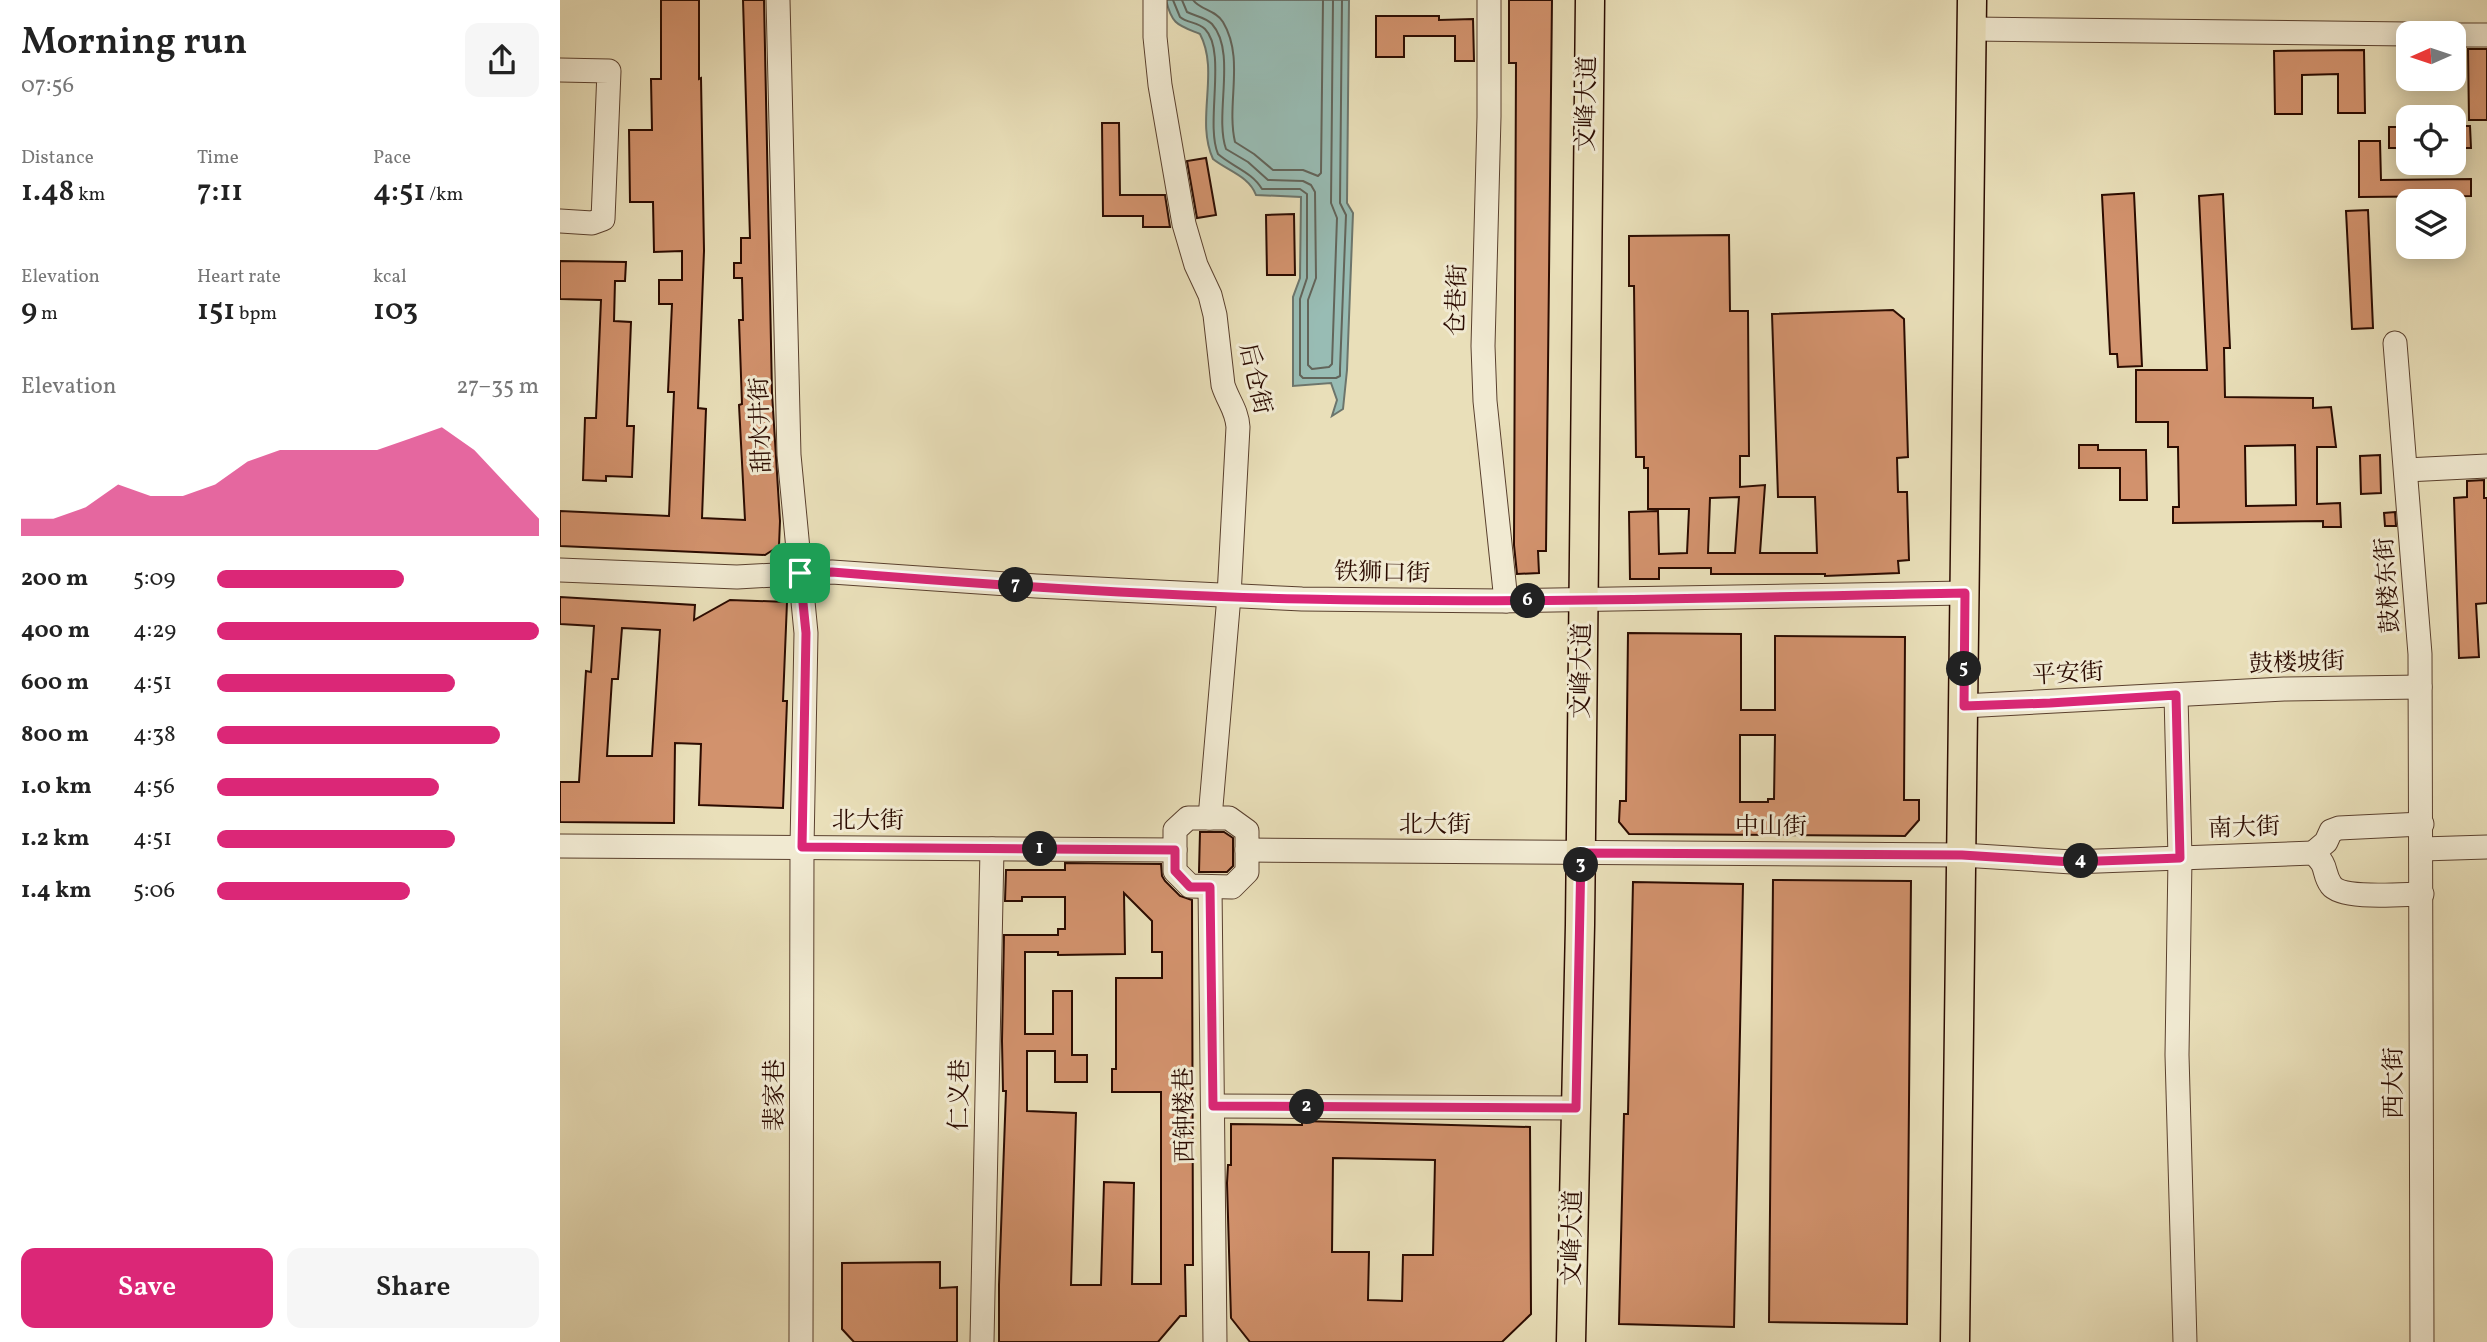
<!DOCTYPE html>
<meta charset="utf-8">
<style>
body{margin:0;font-family:Vollkorn,"Noto Serif SC",serif;background:#f6f6f6;color:#222;height:100vh;display:flex;flex-direction:column;font-size:26px;white-space:nowrap}
*{box-sizing:border-box;margin:0}
p{font-size:23px;color:#767676}
.icon{flex:none;width:38px;height:38px;fill:none;stroke:currentColor;stroke-width:2;stroke-linecap:round;stroke-linejoin:round}
.map{position:relative;flex:1;overflow:hidden}
.panel{display:flex;flex-direction:column;background:#fff;width:560px}
.panel>*{flex:none}
.needle{width:46px;rotate:267deg}
.tools{position:absolute;left:1836px;top:21px;display:grid;gap:14px}
.tools a{display:grid;place-items:center;width:70px;height:70px;border-radius:14px;background:#fff;box-shadow:0 4px 18px #0003;font-size:35px}
.pin{position:absolute;display:grid;place-items:center;width:60px;height:60px;color:#fff;margin:-30px;border-radius:14px;box-shadow:0 4px 10px #0006}
.km{position:absolute;width:35px;height:35px;margin:-18px;border-radius:50%;background:#222;color:#fff;font-size:19px;line-height:35px;text-align:center}
.round{display:grid;place-items:center;flex:none;width:74px;height:74px;border-radius:14px;background:#f6f6f6}
.headline{display:flex;align-items:center;justify-content:space-between;height:119px;padding:0 21px}
h1{font-size:38px;font-weight:600;line-height:52px}
.figures{display:grid;grid-template-columns:repeat(3,1fr);gap:10px;height:119px;padding:7px 21px}
.figures div{display:grid;align-content:center}
.figures b{font-size:30px;font-weight:600}
.figures small{font-size:19px;font-weight:400}
.figures p{font-size:19px}
.chart{height:196px;padding:14px 21px}
.chart p{display:flex;justify-content:space-between}
.chart svg{width:100%;height:126px;margin-top:7px;fill:#db2777;opacity:.7}
.action{display:flex;gap:14px;margin-top:auto;padding:14px 21px}
.action a{flex:1;height:80px;border-radius:14px;background:#db2777;color:#fff;font-size:28px;font-weight:600;line-height:80px;text-align:center}
.action a+a{background:#f6f6f6;color:#222}
ul{padding:0 21px;list-style:none;font-size:23px}
li{display:grid;grid-template-columns:112px 84px 1fr;align-items:center;height:52px}
li i{height:18px;border-radius:9px;background:#db2777}
main{display:flex;flex:1;min-height:0}
.map>svg:first-child{display:block}
.water{fill:#98bcb4;stroke:#6c756c;stroke-width:2}
.lines{fill:none;stroke-linecap:round;stroke-linejoin:round}
.shore{stroke:#62645a;stroke-width:2}
.building{fill:#d2926d;stroke:#2b0b00;stroke-width:2;fill-rule:evenodd}
.minor-casing{stroke:#5a402e;stroke-width:25}
.major-casing{stroke:#2b0b00;stroke-width:31}
.minor{stroke:#f1ead2;stroke-width:23}
.major{stroke:#e9dfb9;stroke-width:28}
.route-casing{stroke:#fff;stroke-width:14}
.route{stroke:#db2777;stroke-width:9}
.labels{text-anchor:middle;dominant-baseline:central;stroke-width:6;stroke-linejoin:round;paint-order:stroke}
.street-label{font-size:24px;fill:#2b0b00;stroke:#f1ead2}
</style>
<main>
<section class="panel">
<div class="headline"><div><h1>Morning run</h1><p>07:56</p></div><a class="round"><svg class="icon" aria-label="share" viewBox="0 0 24 24"><path d="M12 15V3M7 8l5-5 5 5M5 13v7h14v-7"/></svg></a></div>
<div class="figures">
<div><p>Distance</p><b>1.48<small> km</small></b></div>
<div><p>Time</p><b>7:11</b></div>
<div><p>Pace</p><b>4:51<small> /km</small></b></div>
</div>
<div class="figures">
<div><p>Elevation</p><b>9<small> m</small></b></div>
<div><p>Heart rate</p><b>151<small> bpm</small></b></div>
<div><p>kcal</p><b>103</b></div>
</div>
<div class="chart"><p><span>Elevation</span>27–35 m</p>
<svg viewBox="0 0 160 44" preserveAspectRatio="none"><path d="M0 44V38L10 38L20 34L30 26L40 30L50 30L60 26L70 18L80 14L90 14L100 14L110 14L120 10L130 6L140 14L150 26L160 38V44z"/></svg>
</div>
<ul>
<li><b>200 m</b>5:09<i style="width:58%"></i></li>
<li><b>400 m</b>4:29<i style="width:100%"></i></li>
<li><b>600 m</b>4:51<i style="width:74%"></i></li>
<li><b>800 m</b>4:38<i style="width:88%"></i></li>
<li><b>1.0 km</b>4:56<i style="width:69%"></i></li>
<li><b>1.2 km</b>4:51<i style="width:74%"></i></li>
<li><b>1.4 km</b>5:06<i style="width:60%"></i></li>
</ul>
<div class="action"><a>Save</a><a>Share</a></div>
</section>
<div class="map">
<svg width="1927" height="1342" viewBox="0 0 1927 1342">
<rect width="100%" height="100%" fill="#e9dfb9"/>
<filter id="stains"><feTurbulence type="fractalNoise" baseFrequency=".00286" numOctaves="4"/><feColorMatrix values="0 0 0 0 .2 0 0 0 0 .09 0 0 0 0 .02 0 0 0 .5 -.17"/></filter>
<radialGradient id="worn" r=".72"><stop offset=".6" stop-color="#630" stop-opacity="0"/><stop offset="1" stop-color="#630" stop-opacity=".3"/></radialGradient>
<path class="water" d="M606,0H789L787,203L793,213L787,370L783,409L772,416L777,400L771,383L733,386V297L740,278L741,197L696,195C689,176 668,171 653,159C635,120 660,72 640,34C618,25 612,25 606,0Z"/>
<g class="lines">
<g class="shore">
<path d="M613,0L620,17C627,23 638,22 645,29C667,51 645,124 658,154C673,167 692,172 702,189H740L747,194V278L740,299V375L743,378H776L780,376V369L786,215L780,203L782,0"/>
<path d="M622,0L627,12C635,16 645,17 652,24C677,52 654,115 666,149L688,162L708,180L743,181L751,185L755,192L756,278L748,300V365L752,369L769,367L772,364L777,218L771,203L773,0"/>
<path d="M633,0C640,10 656,10 663,22C685,59 666,103 675,142L694,154L713,170H743L758,176L761,173L763,0"/>
</g>
</g>
<g class="building">
<path d="M101,0H139V79L141,78L144,251L138,408L146,409L142,518L185,520L179,405L182,404L179,320H183L182,278H174V263H181V238H190L183,0H204L212,393L220,521L219,546L205,555L0,546V511L109,516L114,392H108L112,304H99V280H122V251L94,252L93,202H70L69,130H92L91,79H101Z"/>
<path d="M949,0H992L986,551H978L979,573L957,574L954,545L956,63H949Z"/>
<path d="M816,16H879V20L913,19L914,61H895V36H844V57H816Z"/>
<path d="M1908,49H1927V120H1909Z"/>
<path d="M1804,50L1805,113H1778V74L1742,75V114H1715L1714,51Z"/>
<path d="M542,123H559L560,195H605L610,227H583V216H543Z"/>
<path d="M1894,126H1910L1911,148H1894Z"/>
<rect x="1829" y="127" width="19" height="21"/>
<path d="M1799,141H1820L1821,180L1911,179V196L1799,197Z"/>
<path d="M646,158L656,215L637,218L627,161Z"/>
<path d="M1574,193L1582,366L1558,367L1557,354H1550L1542,195Z"/>
<path d="M1663,194L1670,348H1664L1665,397L1753,398V408L1771,407L1776,447H1757V504L1780,503L1781,527H1763V521L1613,523V507H1619L1618,447H1608V422H1576V370H1647L1639,196ZM1735,445L1736,505L1686,506L1685,446Z"/>
<path d="M1808,210L1813,328L1792,329L1786,211Z"/>
<path d="M734,214L735,275H707L706,215Z"/>
<path d="M1169,235L1170,311H1188L1189,456H1180V487L1205,485L1200,553H1257L1255,497H1218L1212,314L1333,310L1344,319L1348,457L1337,458L1338,492H1347L1349,560L1338,561L1339,573L1265,576V574H1151V568H1099V579H1070L1069,512L1098,511L1099,554L1127,553L1129,509H1088V468H1084V457H1076L1074,286H1069V236ZM1179,497L1175,553H1148L1150,498Z"/>
<path d="M0,261L66,262L65,281H55L54,321L71,322L67,426H74L72,477L46,476V481L23,480L25,418H36L41,300L0,299Z"/>
<path d="M1519,445H1538V450H1586L1587,500H1560V468H1519Z"/>
<path d="M1820,455L1821,493L1801,494L1800,456Z"/>
<path d="M1924,480V498H1927V603L1916,604L1919,657L1899,658L1894,498L1907,497V481Z"/>
<path d="M1835,512L1836,526H1825L1824,513Z"/>
<path d="M0,597L135,605L134,620L170,600L227,602L223,701H227L223,808L139,805L141,744L115,743L114,823L0,822V782H19L26,671L31,672L34,626L0,624ZM62,628L100,630L92,756H47L52,679H58Z"/>
<path d="M1068,633L1181,634V710H1215V636L1345,637L1344,800H1359V820L1345,836L1069,834L1059,822L1060,801H1066ZM1180,735H1215L1214,799H1208V802H1180Z"/>
<path d="M640,832H664L673,838V866L667,872H639Z"/>
<path d="M505,863L601,864L602,876L605,881L620,896L632,900L633,1265H625L626,1316H620L598,1342H439V1285L446,1091H443L442,1041L444,935H498V929H505V897H462V901H445L446,870H505ZM564,893L592,921V952H602V978H556V1069H552V1092H601V1284H572L574,1183L544,1182L541,1285H511L516,1113L467,1111V1051H495V1082H527V1055H512V991H493V1034H465V952H498V955L565,954Z"/>
<path d="M1213,880L1351,881L1347,1324L1209,1322Z"/>
<path d="M1073,882L1183,884L1174,1327L1059,1324L1064,1114H1068Z"/>
<path d="M742,1121L970,1127L971,1314L942,1342H690L671,1318L667,1183L668,1165H671V1124L742,1125ZM773,1158L875,1160L873,1255H843L842,1301L808,1300L809,1252H772Z"/>
<path d="M380,1262V1288L397,1287V1342H294L282,1329V1263Z"/>
</g>
<g class="lines">
<g class="minor-casing">
<g id="minor">
<path d="M218,0L229,455L246,633L242,847L241,1342"/>
<path d="M595,0V37L600,85L624,224L636,265L650,295L655,315L663,385C668,401 677,410 678,427L669,596L650,818"/>
<path d="M929,0V117L923,346L925,401L946,601"/>
<path d="M1412,29L1848,34"/>
<path d="M1894,35H1927"/>
<path d="M0,70L49,71L43,219L32,223L0,221"/>
<path d="M1835,343L1860,654L1862,1342"/>
<path d="M1846,470L1927,466"/>
<path d="M0,570L177,577L272,572L476,586L742,599L941,601L1405,593"/>
<path d="M1616,695L1620,858L1617,1055L1625,1342"/>
<path d="M1403,706L1724,689L1860,687"/>
<path d="M628,818H669L687,831V872L672,887L630,886L615,871V830Z"/>
<path d="M0,846L615,850"/>
<path d="M1862,849L1927,847"/>
<path d="M687,850L1402,855L1512,862L1753,853C1769,866 1762,872 1771,885C1782,900 1843,894 1862,894"/>
<path d="M1753,853L1766,842L1771,831L1779,828L1862,824"/>
<path d="M650,887L655,1342"/>
<path d="M653,1106L1016,1108"/>
<path d="M422,1342L432,849"/>
</g>
</g>
<g class="major-casing">
<g id="major">
<path d="M1011,1342L1020,925L1030,0"/>
<path d="M1395,1342L1412,0"/>
</g>
</g>
<use href="#minor" class="minor"/>
<use href="#major" class="major"/>
</g>
<g class="lines">
<g class="route-casing">
<path id="route" d="M272,572C429,585 587,596 744,599C964,604 1185,597 1405,593L1404,706L1490,703L1616,695L1620,858L1512,862L1402,855L1021,853L1016,1108L653,1106L650,887H630L615,871V850L242,847L246,633L240,573Z"/>
</g>
<use href="#route" class="route"/>
</g>
<g class="labels">
<g class="street-label">
<text transform="translate(1028 104) rotate(-89)">文峰大道</text>
<text transform="translate(898 300) rotate(-88)">仓巷街</text>
<text transform="translate(694 379) rotate(77)">后仓街</text>
<text transform="translate(202 425) rotate(-92)">甜水井街</text>
<text transform="translate(822 574) rotate(1)">铁狮口街</text>
<text transform="translate(1829 585) rotate(-94)">鼓楼东街</text>
<text transform="translate(1737 664) rotate(-2)">鼓楼坡街</text>
<text transform="translate(1023 671) rotate(-89)">文峰大道</text>
<text transform="translate(1508 675) rotate(-3)">平安街</text>
<text x="308" y="822">北大街</text>
<text x="875" y="826">北大街</text>
<text x="1211" y="828">中山街</text>
<text transform="translate(1684 829) rotate(-2)">南大街</text>
<text transform="translate(1835 1083) rotate(-90)">西大街</text>
<text transform="translate(216 1095) rotate(-90)">裴家巷</text>
<text transform="translate(401 1095) rotate(-89)">仁义巷</text>
<text transform="translate(626 1115) rotate(-91)">西钟楼巷</text>
<text transform="translate(1014 1238) rotate(-89)">文峰大道</text>
</g>
</g>
<rect width="100%" height="100%" filter="url(#stains)"/>
<rect width="100%" height="100%" fill="url(#worn)"/>
</svg>
<div class="tools">
<a><svg class="needle" viewBox="-14 -14 28 28"><path d="M0-13l5 13h-10z" fill="#e53935"/><path d="M0 13l5-13h-10z" fill="#767676"/></svg></a>
<a><svg class="icon" aria-label="locate" viewBox="0 0 24 24"><circle cx="12" cy="12" r="6"/><path d="M12 2v4M12 18v4M2 12h4M18 12h4"/></svg></a>
<a><svg class="icon" aria-label="layers" viewBox="0 0 24 24"><path d="M12 4l9 5-9 5-9-5zM3 14l9 5 9-5"/></svg></a>
</div>
<div class="pin" style="left:240px;top:573px;background:#1e9e55"><svg class="icon" aria-label="arrive" viewBox="0 0 24 24"><path d="M6 21V4h12l-3 4 3 4H6"/></svg></div>
<b class="km" style="left:480px;top:849px">1</b>
<b class="km" style="left:747px;top:1107px">2</b>
<b class="km" style="left:1021px;top:865px">3</b>
<b class="km" style="left:1521px;top:861px">4</b>
<b class="km" style="left:1404px;top:669px">5</b>
<b class="km" style="left:968px;top:601px">6</b>
<b class="km" style="left:456px;top:585px">7</b>
</div>
</main>
